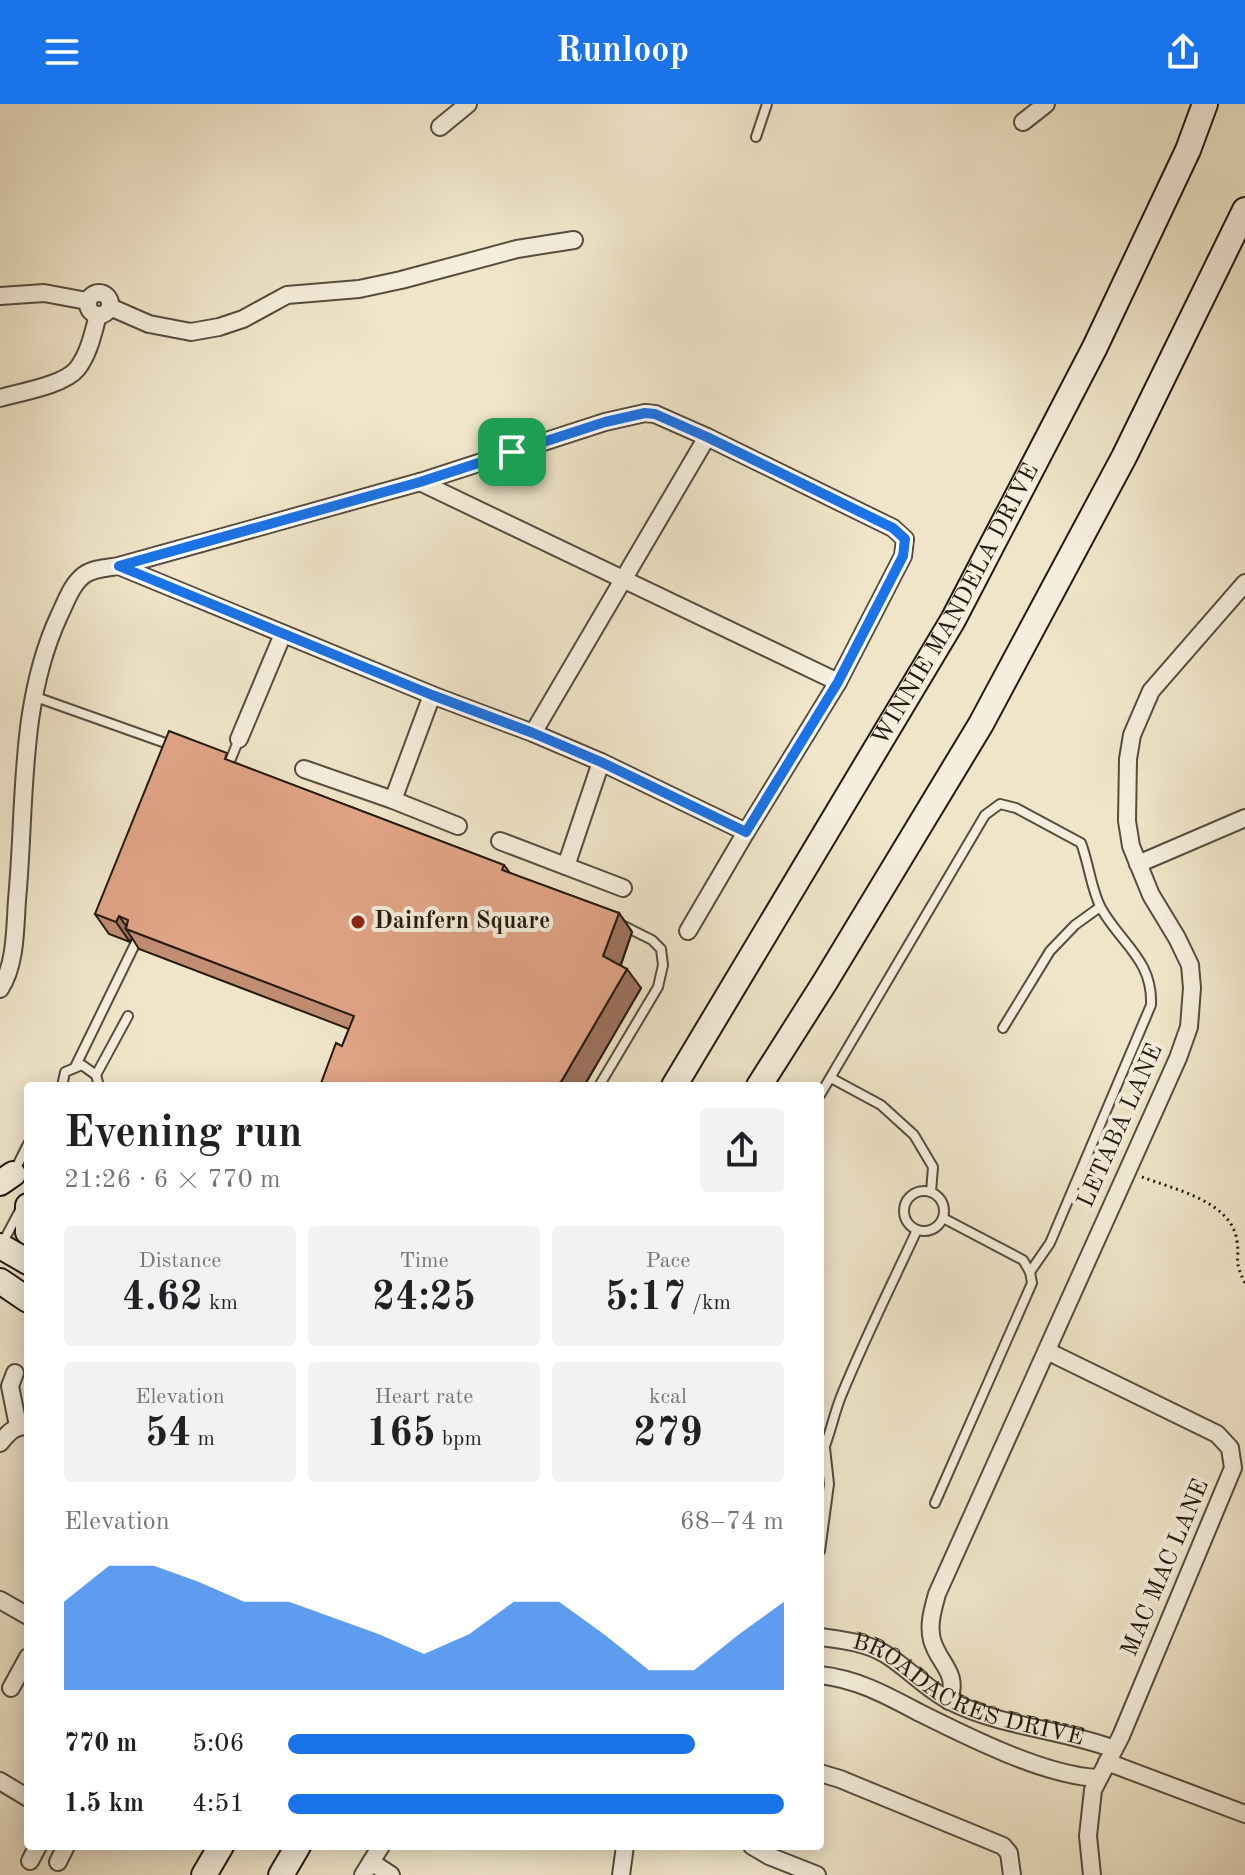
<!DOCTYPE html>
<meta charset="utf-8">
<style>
body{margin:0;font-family:"Old Standard TT",serif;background:#f2f2f2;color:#202124;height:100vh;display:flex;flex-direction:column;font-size:30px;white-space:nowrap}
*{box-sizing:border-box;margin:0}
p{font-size:26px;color:#757577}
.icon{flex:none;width:44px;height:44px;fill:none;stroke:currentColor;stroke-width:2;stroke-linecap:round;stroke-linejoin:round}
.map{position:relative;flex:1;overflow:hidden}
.panel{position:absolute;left:24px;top:978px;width:800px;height:768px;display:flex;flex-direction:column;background:#fff;border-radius:8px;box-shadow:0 4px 20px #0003}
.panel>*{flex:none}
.pin{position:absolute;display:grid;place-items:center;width:68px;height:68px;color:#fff;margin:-34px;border-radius:16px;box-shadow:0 4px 12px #0006}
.round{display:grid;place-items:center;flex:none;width:84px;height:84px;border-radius:8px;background:#f2f2f2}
.overview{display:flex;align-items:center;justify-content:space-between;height:136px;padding:0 40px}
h1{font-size:44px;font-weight:700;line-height:60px}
.figures{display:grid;grid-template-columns:repeat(3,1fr);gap:12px;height:136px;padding:8px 40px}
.figures div{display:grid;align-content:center;border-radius:8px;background:#f2f2f2;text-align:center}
.figures b{font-size:40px;font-weight:700}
.figures small{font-size:22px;font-weight:400}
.figures p{font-size:22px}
.chart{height:224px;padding:16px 40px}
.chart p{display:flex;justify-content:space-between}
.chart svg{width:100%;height:144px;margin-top:8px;fill:#1a73e8;opacity:.7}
ul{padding:0 40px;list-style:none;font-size:26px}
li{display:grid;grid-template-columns:128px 96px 1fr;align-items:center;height:60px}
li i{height:20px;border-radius:10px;background:#1a73e8}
header{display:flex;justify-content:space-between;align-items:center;height:104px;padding:0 40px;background:#1a73e8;color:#fff;font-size:36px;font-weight:700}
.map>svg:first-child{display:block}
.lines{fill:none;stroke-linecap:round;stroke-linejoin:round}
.lane-casing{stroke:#564d3e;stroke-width:12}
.street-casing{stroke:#564d3e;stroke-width:20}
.secondary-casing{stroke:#231a0f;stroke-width:28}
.path{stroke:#231a0f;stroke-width:3;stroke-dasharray:2 4;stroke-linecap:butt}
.lane{stroke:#f5eedc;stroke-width:8}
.street{stroke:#f5eedc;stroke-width:16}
.secondary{stroke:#f5eedc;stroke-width:24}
.wall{fill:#c18d73;stroke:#231a0f;stroke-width:2}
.shaded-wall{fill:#9d735e;stroke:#231a0f;stroke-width:2}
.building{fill:#e0a486;stroke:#231a0f;stroke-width:2}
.route-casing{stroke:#fff;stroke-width:16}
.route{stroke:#1a73e8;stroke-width:10}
.poi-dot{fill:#8f2418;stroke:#f5eedc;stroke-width:3}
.labels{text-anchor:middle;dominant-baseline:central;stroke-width:8;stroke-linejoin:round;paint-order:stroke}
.street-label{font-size:24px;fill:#231a0f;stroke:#f5eedc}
.poi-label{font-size:24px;font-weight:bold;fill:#231a0f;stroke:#f5eedc;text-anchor:start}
</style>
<header><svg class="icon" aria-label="menu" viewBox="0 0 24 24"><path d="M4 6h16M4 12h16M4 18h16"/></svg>Runloop<svg class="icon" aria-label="share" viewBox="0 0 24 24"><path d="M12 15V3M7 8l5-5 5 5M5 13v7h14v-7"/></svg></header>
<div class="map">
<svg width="1245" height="1771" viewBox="0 0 1245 1771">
<rect width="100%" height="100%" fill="#f0e5c9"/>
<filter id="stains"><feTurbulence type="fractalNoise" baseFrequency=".0025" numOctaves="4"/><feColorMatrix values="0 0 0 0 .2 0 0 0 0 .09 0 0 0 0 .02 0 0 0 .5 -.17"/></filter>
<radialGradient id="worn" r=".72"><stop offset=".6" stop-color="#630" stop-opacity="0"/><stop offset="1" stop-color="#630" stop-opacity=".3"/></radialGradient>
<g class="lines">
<g class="lane-casing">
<g id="lane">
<path d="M756,33L767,0"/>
<path d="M33,592L171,641"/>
<path d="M228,662L239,635"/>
<path d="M1003,924L1050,847L1075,821L1100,803"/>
<path d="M76,961L138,834"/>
<path d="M96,971L128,912"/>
<path d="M831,974L881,1001L914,1031L933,1063L931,1088"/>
<path d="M62,982L65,968L82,961L96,971L99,982"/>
<path d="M599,982L658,883L663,861L661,845L652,836L620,820"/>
<path d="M820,991L985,711L1000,700L1016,704L1081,739C1089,760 1091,785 1101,804C1121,840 1153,856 1151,901L1050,1139L1030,1168"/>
<path d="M15,1066L28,1040"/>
<circle cx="924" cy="1107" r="20"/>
<path d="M2,1140L20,1106"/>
<path d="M820,1354C830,1334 833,1311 842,1290C865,1234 892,1180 917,1126"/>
<path d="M935,1399L1032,1179L1030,1168L1023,1156L943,1114"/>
<path d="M820,1447L829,1380L825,1344"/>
</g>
</g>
<g class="street-casing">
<g id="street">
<path d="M1023,18L1046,0"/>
<path d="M440,23L468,0"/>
<circle cx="99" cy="200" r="11"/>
<path d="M0,192L44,189L87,197"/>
<path d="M110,203L149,220L191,228L219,223L243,215L287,191L359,185L401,176L517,145L574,136"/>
<path d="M0,294C21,288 64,281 77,265C89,250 93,229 98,211"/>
<path d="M420,378L838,578"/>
<path d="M533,629L707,333"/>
<path d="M239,635L283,530"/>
<path d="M304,665L393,696L458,722"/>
<path d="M393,696L432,591"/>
<path d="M500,737L623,784"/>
<path d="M1138,760L1245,714"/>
<path d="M566,762L601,658"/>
<path d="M688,827L746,728"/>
<path d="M0,885C16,861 15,824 17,796C26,701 18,601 59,512C66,498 71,481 84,471C94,464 107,464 119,462L420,378L605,318L645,309L655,310L707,333L893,424L905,435L903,452L838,578L746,728L601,658L533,629L432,591L119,462"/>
<path d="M1047,1247L1217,1330L1230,1344L1233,1364L1121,1632L1093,1686L1088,1732L1092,1771"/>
<path d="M15,1269L10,1282L18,1322"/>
<path d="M0,1339C8,1329 14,1322 27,1322"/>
<path d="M0,1496L28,1512"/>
<path id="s1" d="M820,1533C842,1536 865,1538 885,1550C908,1564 926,1585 950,1597C1001,1623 1061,1625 1114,1645"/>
<path d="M820,1571C857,1575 886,1591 918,1608C966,1632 1045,1672 1098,1674"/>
<path d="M11,1584L28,1553"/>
<path d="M949,1597C959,1567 939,1561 932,1536C928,1520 933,1505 937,1490L1127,1068L1178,954L1189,923L1192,884L1190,861L1177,834L1151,791L1131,742L1127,717L1128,655L1132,631L1151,587L1245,479"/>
<path d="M1107,1658L1245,1710"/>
<path d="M820,1669L840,1675L1003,1742L1009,1749L1012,1771"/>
<path d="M0,1677L28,1694"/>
<path d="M752,1742L769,1752L817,1771"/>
<path d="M30,1757L38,1742"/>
<path d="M58,1758L66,1742"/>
<path d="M371,1758L391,1771"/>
<path d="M363,1771L381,1742"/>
<path d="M621,1771L625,1742"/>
</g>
</g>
<g class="secondary-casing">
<g id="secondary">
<path id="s2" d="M674,982L953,516L1095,243L1188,46L1205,0"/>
<path d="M759,982L825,878L981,620L1124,353L1245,106"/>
<path d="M0,1079L13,1070"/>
<path d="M28,1102V1128"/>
<path d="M0,1142L28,1158"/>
<path d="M0,1177L28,1196"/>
<path d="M204,1771L221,1742"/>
<path d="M281,1771L298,1742"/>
</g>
</g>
<path class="path" d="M1142,1073C1173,1085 1232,1097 1237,1137C1240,1158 1233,1155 1245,1179"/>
<use href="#lane" class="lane"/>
<use href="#street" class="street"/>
<use href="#secondary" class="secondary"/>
</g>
<path class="wall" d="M233,658L504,761L510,769L619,809L632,828L621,861L641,884L584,982H320L342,942L349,925L139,845L132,834L130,838L109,830L95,810Z"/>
<g class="shaded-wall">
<path d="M619,809L632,828L617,871L603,852Z"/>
<path d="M119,812L129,826L126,825L132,834L130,838L116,818Z"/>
<path d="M627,865L641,884L584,982H564L561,978Z"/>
</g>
<path class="building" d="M169,627L227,649L225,655L504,761L502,766L619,809L603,852L627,865L561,978L552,982H320L336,939L342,942L354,912L126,825L128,816L119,812L116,818L95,810Z"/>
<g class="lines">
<g class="route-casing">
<path id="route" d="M645,309L655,310L707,333L893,424L905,435L903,452L838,578L746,728L601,658L533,629L432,591L119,462L420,378L605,318Z"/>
</g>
<use href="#route" class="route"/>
</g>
<circle class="poi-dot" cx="358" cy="818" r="8"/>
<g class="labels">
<g class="street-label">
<text stroke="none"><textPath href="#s2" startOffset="558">WINNIE MANDELA DRIVE</textPath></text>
<text transform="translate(1121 1022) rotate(-66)">LETABA LANE</text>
<text transform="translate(1166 1464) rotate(-67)">MAC MAC LANE</text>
<text stroke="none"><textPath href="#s1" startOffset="160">BROADACRES DRIVE</textPath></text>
</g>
<g class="poi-label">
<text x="374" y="818">Dainfern Square</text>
</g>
</g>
<rect width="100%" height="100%" filter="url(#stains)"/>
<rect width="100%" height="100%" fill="url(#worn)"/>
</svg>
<div class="pin" style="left:512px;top:348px;background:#1e9e55"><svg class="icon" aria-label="arrive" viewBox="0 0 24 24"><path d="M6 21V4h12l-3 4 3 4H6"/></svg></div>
<section class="panel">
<div class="overview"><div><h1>Evening run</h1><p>21:26 · 6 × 770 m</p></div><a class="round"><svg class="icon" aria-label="share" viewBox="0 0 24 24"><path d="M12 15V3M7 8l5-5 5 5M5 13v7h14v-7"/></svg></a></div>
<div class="figures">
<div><p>Distance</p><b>4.62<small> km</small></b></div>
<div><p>Time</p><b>24:25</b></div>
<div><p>Pace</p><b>5:17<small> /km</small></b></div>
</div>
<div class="figures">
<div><p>Elevation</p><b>54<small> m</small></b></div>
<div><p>Heart rate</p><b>165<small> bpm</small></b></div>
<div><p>kcal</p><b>279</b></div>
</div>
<div class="chart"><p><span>Elevation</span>68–74 m</p>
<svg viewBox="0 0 160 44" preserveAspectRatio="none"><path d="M0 44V17L10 6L20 6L30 11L40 17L50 17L60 22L70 27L80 33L90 27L100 17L110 17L120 27L130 38L140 38L150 27L160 17V44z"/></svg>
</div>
<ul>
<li><b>770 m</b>5:06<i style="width:82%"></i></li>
<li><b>1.5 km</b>4:51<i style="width:100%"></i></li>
</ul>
</section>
</div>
